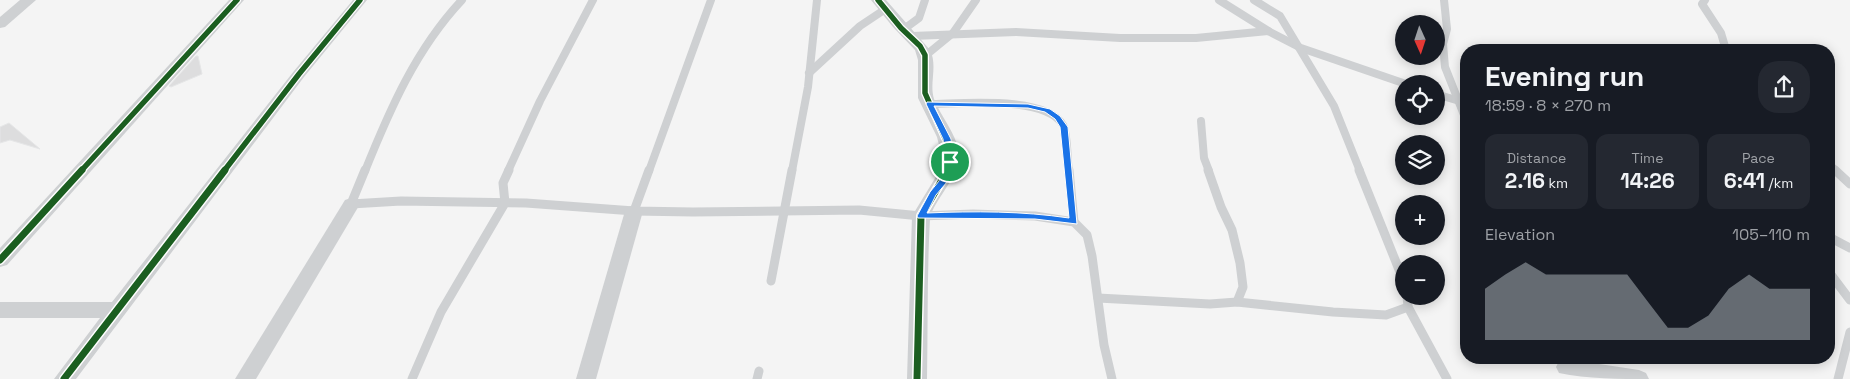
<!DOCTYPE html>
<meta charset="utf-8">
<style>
body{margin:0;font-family:"Space Grotesk",sans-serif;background:#242831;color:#f1f3f6;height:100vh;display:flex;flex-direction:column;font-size:19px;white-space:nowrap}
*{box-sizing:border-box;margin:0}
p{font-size:16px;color:#9ea1a6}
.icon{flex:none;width:28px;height:28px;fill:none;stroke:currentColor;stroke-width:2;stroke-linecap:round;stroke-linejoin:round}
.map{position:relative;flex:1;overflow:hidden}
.details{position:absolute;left:1460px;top:44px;width:375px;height:320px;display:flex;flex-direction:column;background:#171b24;border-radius:20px;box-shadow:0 2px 12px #0003}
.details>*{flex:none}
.needle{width:32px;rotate:177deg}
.tools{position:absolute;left:1395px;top:15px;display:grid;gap:10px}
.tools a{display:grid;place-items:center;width:50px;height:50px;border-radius:50%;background:#171b24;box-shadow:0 2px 12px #0003;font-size:25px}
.pin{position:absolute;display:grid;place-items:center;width:42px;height:42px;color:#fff;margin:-21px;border:2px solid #fff;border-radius:50%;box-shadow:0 1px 5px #0007}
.round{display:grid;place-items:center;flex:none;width:52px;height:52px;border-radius:20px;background:#242831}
.head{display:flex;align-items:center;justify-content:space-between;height:85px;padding:0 25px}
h1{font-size:28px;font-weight:700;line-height:38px}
.stats{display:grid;grid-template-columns:repeat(3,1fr);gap:8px;height:85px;padding:5px 25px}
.stats div{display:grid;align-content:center;border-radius:12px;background:#242831;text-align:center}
.stats b{font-size:21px;font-weight:700}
.stats small{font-size:14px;font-weight:400}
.stats p{font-size:14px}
.chart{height:140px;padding:10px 25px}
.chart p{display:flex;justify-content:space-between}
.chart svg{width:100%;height:90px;margin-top:5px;fill:#868d94;opacity:.7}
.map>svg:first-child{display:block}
.building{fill:#ddddde;stroke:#e5e6e7}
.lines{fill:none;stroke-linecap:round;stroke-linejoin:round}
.service-far1{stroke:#ced0d2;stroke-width:8}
.service{stroke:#ced0d2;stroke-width:9}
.minor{fill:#ced0d2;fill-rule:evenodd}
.cycleway-far1-casing{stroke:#fff;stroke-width:8}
.cycleway-casing{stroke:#fff;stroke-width:10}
.cycleway-far1{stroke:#1b5e20;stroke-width:5.5}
.cycleway{stroke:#1b5e20;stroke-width:7}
.route{fill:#1a73e8;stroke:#fff;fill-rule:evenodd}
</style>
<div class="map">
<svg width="1850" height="379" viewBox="0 0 1850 379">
<rect width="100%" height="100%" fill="#f4f4f4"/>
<g class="building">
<path d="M196,56H198L202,74L171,87L169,86Z"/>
<path d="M9,123L40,149L10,140L0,143V127Z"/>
</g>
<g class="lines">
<g class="service-far1">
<path d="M1219,0L1270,32L1301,48L1406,84"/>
<path d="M1254,0L1280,16L1334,106L1360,171"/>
<path d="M1444,0L1447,29L1443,44L1445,67L1466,120"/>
<path d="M1705,0L1702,4L1721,33L1726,50"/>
<path d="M904,29L919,18L925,0"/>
<path d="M912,36L1016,32L1120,38H1196L1268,31"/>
<path d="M925,56L953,33L976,0"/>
<path d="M809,73L860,26L887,8"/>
<path d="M1436,94L1466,103"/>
<path d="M929,104C960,104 1045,95 1063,125C1068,134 1067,160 1069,171"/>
<path d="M1201,121L1204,158L1209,171"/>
<path d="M1829,164L1836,171"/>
<path d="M365,171C390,109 416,49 462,0"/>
<path d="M508,171L540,101L593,0"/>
<path d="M649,171L711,0"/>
<path d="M792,171L808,87L817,0"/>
</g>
<g class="service">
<path d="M365,170L351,204L401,201L526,203L634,211L693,212L859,210L921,216L973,214L1035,216L1074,222L1087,235L1092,256L1104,345L1112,379"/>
<path d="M1069,170L1074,222"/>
<path d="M1359,170L1404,282"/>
<path d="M1835,170L1850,184"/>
<path d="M634,211L649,170"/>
<path d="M1829,237L1850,248"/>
<path d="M1829,272L1850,300"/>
<path d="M771,281L792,170"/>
<path d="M1098,298L1210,304L1237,302L1243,287L1240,263L1232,230L1221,207L1208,170"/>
<path d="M1237,302L1333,312L1386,315L1408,307L1407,296"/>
<path d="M1408,307L1447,379"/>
<path d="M412,379L441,312L505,203L503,183L509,170"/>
<path d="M757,379L759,371"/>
<path d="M1838,379L1850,332"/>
</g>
<g class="minor">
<path d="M20,0H36L5,27L0,28V17Z"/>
<path d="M229,0H244L7,265L0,267V248Z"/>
<path d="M353,0H367L304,77L76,379H54L100,318H0V302H112L294,71Z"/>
<path d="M871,0H886L930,50C938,66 929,83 934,99C942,120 964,141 958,166C953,182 931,206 930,219C927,272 928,326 927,379H907L912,216L937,175L942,162L941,153L937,137L918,98V60L915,50L893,27Z"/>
<path d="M351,198L357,200L360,204L256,379H235L345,200Z"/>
<path d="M634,205L640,207L643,211L596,379H576L625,211L628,207Z"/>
<path d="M1566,359L1639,370L1646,373L1649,379C1620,379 1587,379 1559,373L1556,367L1559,361Z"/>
</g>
<g class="cycleway-far1-casing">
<g id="cycleway-far1">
<path d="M878,0L901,28L920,46L925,55V93L948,145L950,162L947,171"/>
<path d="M81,171L237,0"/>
<path d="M224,171L299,74L360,0"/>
</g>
</g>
<g class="cycleway-casing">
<g id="cycleway">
<path d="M0,260L82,170"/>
<path d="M64,379L225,170"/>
<path d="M917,379L921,216L948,170"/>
</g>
</g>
<use href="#cycleway-far1" class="cycleway-far1"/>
<use href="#cycleway" class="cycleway"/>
</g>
<path class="route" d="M927,102L1028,104L1050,109L1060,116L1068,127L1077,224L1035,219L918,218L917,216L930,192L939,181L946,162L943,139L926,104ZM934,106L1028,108L1045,112L1055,119L1060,127L1069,218C1022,211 975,211 927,213L936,195L947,182L954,162L951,139Z"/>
</svg>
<div class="tools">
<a><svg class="needle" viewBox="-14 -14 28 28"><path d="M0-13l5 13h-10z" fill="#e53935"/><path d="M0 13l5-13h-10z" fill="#9ea1a6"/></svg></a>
<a><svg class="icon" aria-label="locate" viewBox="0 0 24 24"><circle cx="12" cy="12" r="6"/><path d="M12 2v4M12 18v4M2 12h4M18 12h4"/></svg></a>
<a><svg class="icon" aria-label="layers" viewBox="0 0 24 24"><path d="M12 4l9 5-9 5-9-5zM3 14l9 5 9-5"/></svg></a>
<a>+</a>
<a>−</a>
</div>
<div class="pin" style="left:950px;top:162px;background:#1e9e55"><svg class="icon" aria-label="arrive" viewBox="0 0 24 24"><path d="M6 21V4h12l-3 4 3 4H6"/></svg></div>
<section class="details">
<div class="head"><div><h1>Evening run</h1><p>18:59 · 8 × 270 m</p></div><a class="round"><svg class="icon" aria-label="share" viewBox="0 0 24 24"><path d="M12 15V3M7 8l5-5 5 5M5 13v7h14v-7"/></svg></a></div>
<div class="stats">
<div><p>Distance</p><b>2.16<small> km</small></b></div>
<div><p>Time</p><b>14:26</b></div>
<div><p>Pace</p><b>6:41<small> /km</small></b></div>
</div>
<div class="chart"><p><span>Elevation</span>105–110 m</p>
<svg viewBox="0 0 160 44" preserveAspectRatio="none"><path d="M0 44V19L10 12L20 6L30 12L40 12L50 12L60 12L70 12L80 25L90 38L100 38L110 32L120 19L130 12L140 19L150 19L160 19V44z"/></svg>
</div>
</section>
</div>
